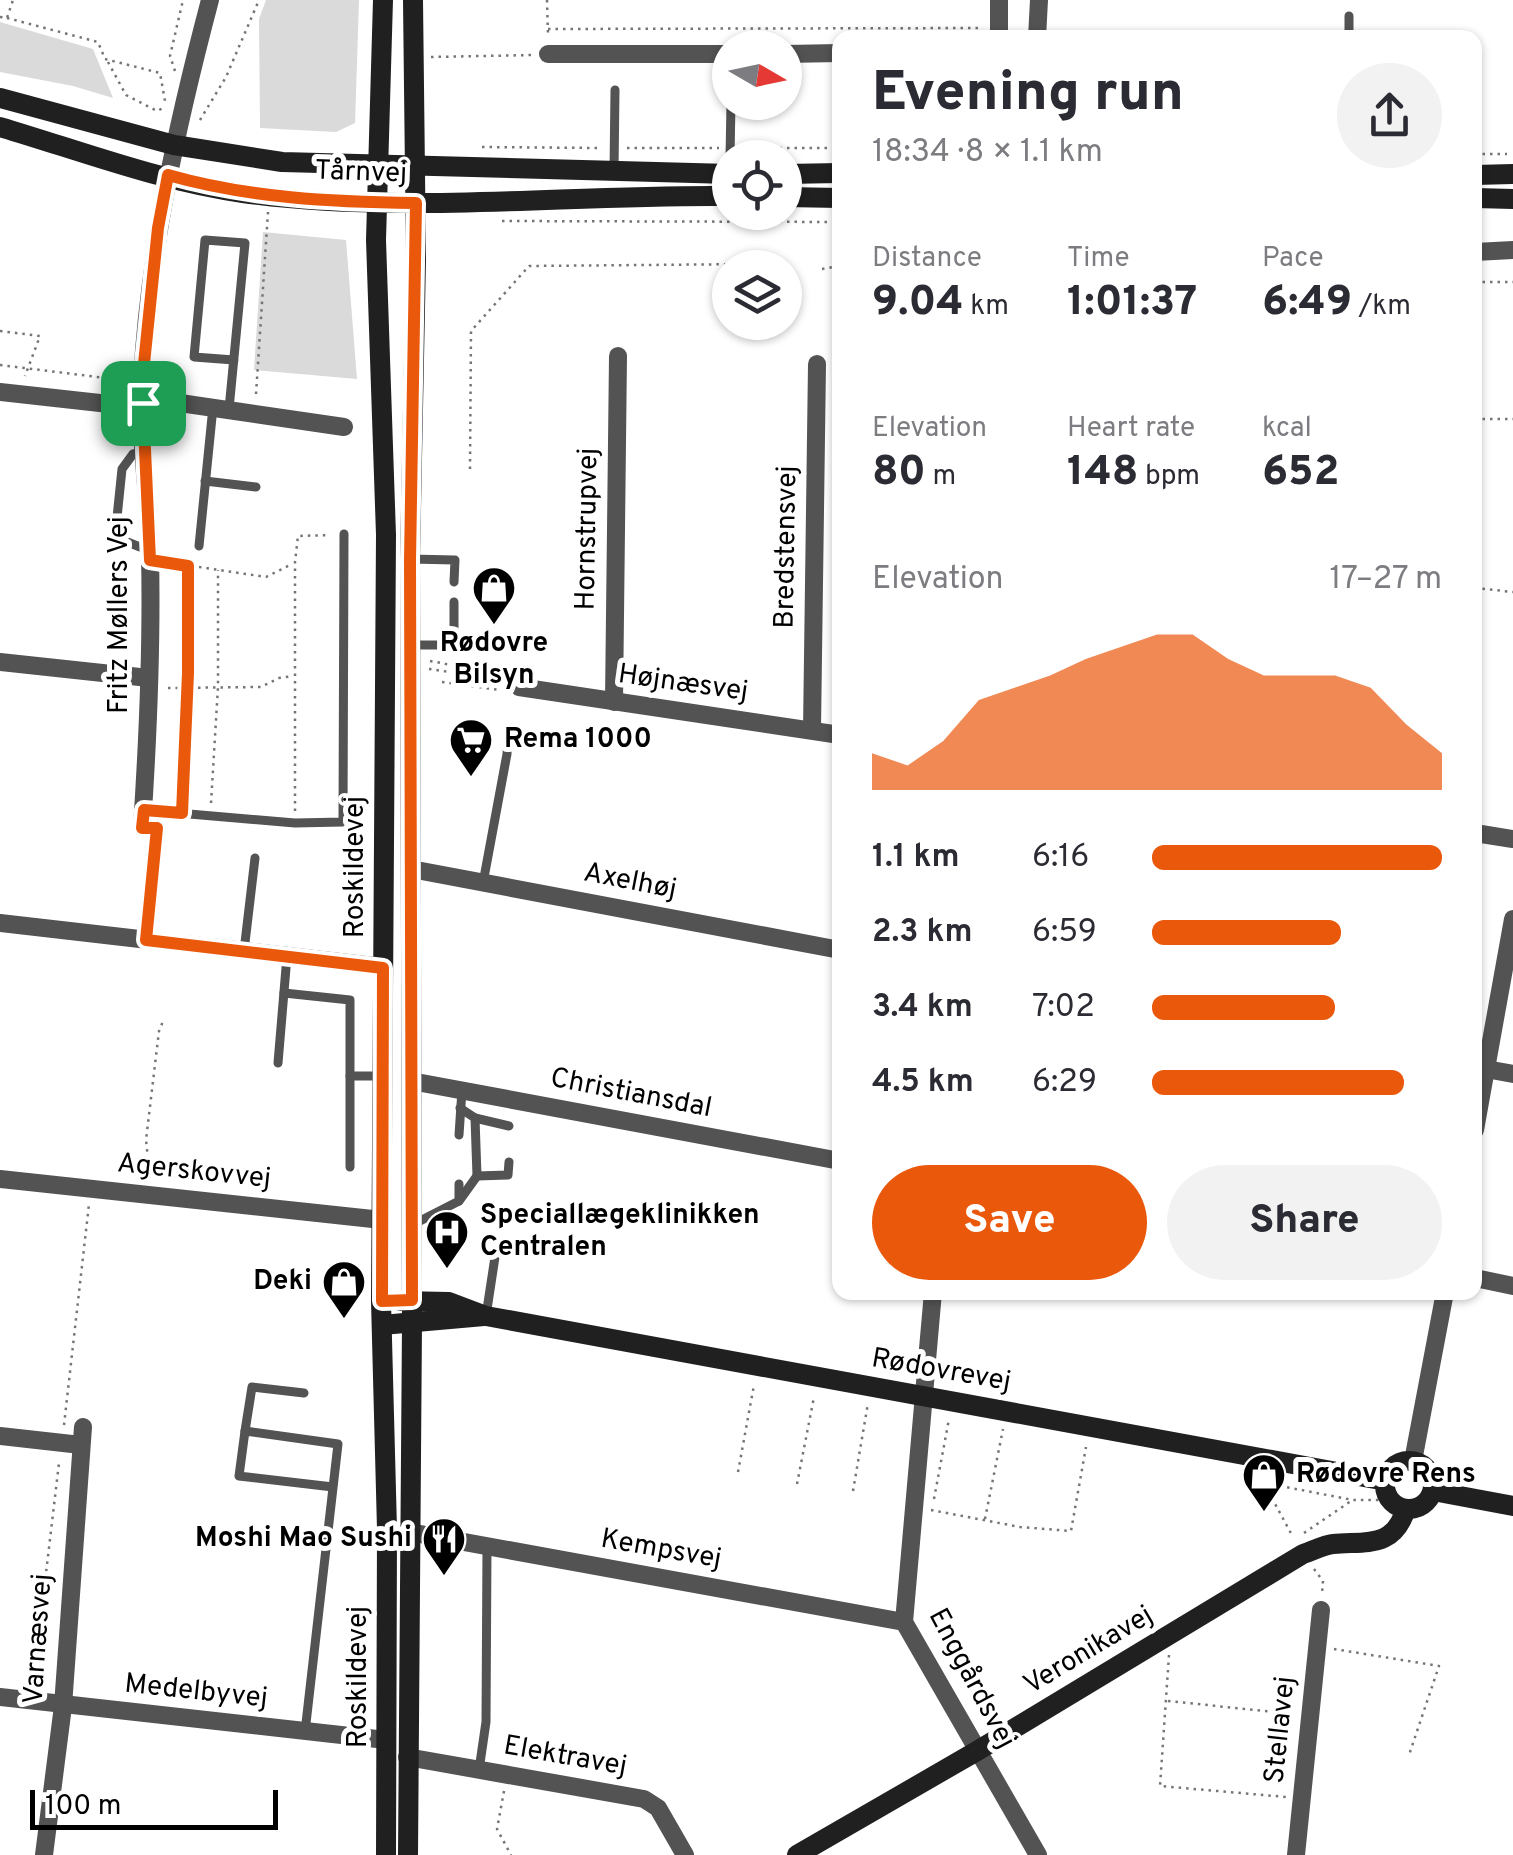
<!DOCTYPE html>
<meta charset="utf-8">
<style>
body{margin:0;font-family:Overpass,sans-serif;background:#f2f2f3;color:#2b2b33;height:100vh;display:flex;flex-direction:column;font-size:38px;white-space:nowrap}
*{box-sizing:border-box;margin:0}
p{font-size:32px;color:#7c7c81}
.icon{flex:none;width:55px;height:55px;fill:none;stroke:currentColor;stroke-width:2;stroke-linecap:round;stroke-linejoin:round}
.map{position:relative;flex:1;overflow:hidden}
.details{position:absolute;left:832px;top:30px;width:650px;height:1270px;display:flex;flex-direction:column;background:#fff;border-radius:20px;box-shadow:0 2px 8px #0004}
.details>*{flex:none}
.needle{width:65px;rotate:99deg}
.tools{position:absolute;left:712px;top:30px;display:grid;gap:20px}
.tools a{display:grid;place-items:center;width:90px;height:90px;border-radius:50%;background:#fff;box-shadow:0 2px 8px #0004;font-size:50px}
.scale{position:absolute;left:30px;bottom:25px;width:248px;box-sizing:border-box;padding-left:10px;border:5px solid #000;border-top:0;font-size:28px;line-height:35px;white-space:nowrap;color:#000;-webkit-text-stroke:8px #fff;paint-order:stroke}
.pin{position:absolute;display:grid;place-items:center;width:85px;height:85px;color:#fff;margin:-42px;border-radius:20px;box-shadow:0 5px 15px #0006}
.round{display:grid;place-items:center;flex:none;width:105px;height:105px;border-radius:52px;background:#f2f2f3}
.overview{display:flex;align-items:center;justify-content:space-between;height:170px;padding:0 40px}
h1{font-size:55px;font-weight:800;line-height:75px}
.figures{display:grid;grid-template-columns:repeat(3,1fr);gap:15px;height:170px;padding:10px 40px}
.figures div{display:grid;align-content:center}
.figures b{font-size:42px;font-weight:800}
.figures small{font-size:28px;font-weight:400}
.figures p{font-size:28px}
.chart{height:280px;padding:20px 40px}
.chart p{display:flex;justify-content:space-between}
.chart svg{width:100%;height:180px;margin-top:10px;fill:#ea580c;opacity:.7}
.primary-button{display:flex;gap:20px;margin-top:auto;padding:20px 40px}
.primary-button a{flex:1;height:115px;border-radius:60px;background:#ea580c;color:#fff;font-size:40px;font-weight:800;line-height:115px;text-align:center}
.primary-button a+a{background:#f2f2f3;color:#2b2b33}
ul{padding:0 40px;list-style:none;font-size:32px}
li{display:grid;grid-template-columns:160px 120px 1fr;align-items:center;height:75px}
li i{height:25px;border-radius:12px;background:#ea580c}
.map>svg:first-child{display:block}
.green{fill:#dadada}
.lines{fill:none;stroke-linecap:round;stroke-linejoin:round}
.path{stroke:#757575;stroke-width:2.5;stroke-dasharray:2.5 5;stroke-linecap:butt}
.lane{stroke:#535353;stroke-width:9}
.street{stroke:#535353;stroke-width:18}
.secondary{stroke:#202020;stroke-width:20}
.route-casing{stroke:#fff;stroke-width:20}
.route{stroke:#ea580c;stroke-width:12}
.labels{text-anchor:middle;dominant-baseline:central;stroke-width:10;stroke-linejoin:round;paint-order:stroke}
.street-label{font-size:28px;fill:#000;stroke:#fff}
.poi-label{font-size:28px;font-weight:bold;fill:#000;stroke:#fff;text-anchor:start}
</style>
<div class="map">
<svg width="1513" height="1855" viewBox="0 0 1513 1855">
<rect width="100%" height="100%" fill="#fff"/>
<g class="green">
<path d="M266,0H359L355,123L336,132L260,128L259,19Z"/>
<path d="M0,22L93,49L113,98L73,86L0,72Z"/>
<path d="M263,232L346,240L357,379L254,370Z"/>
</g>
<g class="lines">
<g class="path">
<path d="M547,0L548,36"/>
<path d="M0,17L7,18L13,0"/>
<path d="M7,18L98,42L105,59L160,73L165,101"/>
<path d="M548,29L981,28"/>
<path d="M431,57L533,55"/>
<path d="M108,62L126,95L157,111L165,107"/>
<path d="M175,71L170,56L183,0"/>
<path d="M200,120L226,77L259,0"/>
<path d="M482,147L599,148"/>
<path d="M627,148H719"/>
<path d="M742,148H840"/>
<path d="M1475,154H1507"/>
<path d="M502,221L840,222"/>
<path d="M822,269L840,266"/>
<path d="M1475,282H1513"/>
<path d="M0,331L40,336L25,376"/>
<path d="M0,365L122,380"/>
<path d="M256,394L268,212"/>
<path d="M1475,419H1513"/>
<path d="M470,469L471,331L529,266L756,264L761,268"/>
<path d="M199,567L266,577L292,564"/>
<path d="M1475,588L1513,592"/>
<path d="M430,661C456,665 479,674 504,679"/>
<path d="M429,669L457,673V683"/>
<path d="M442,682L500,690"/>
<path d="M168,688L261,687L279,678L293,676"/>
<path d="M211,803L218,687V570"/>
<path d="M295,811V562L298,536L330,535"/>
<path d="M147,924L156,837"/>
<path d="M148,1159L146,1140L159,1031L164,1019"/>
<path d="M64,1425L89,1204"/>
<path d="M738,1472L754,1385"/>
<path d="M1261,1478L1293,1537"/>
<path d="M1265,1483L1353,1500H1380"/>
<path d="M797,1484L814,1397"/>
<path d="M853,1491L868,1403"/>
<path d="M934,1499L949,1419"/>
<path d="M931,1510L1020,1527L1071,1531L1086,1447"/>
<path d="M985,1519L1003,1429"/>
<path d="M1304,1533L1351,1501"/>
<path d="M1314,1569L1323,1581L1322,1593"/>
<path d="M1334,1649L1439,1666L1409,1755"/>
<path d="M1169,1655L1160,1786L1286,1797"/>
<path d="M33,1683L59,1463"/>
<path d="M1168,1701L1294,1714"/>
<path d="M504,1791L497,1829L511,1855"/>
</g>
<g class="lane">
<path d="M1349,16V38"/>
<path d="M730,158L731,102"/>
<path d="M614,171L615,90"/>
<path d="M229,409L245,243L205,240L194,357L234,360"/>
<path d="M144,452L133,454L122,469L115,537L140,547H150"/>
<path d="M205,481L256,487"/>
<path d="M199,546L213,407"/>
<path d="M410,559L455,560L454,582"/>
<path d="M150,560L188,566L189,673"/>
<path d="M413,645H454V602"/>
<path d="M143,810L295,823L343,822L344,534"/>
<path d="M181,813L187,702"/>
<path d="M483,883L507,754L508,729"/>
<path d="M244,951L255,858"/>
<path d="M284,993L350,1000V1167"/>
<path d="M278,1063L287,956"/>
<path d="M350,1076H381"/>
<path d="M460,1108L475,1118L477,1176L508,1175L509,1162"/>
<path d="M475,1118L509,1126"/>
<path d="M459,1135L462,1090"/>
<path d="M459,1201L477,1176"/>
<path d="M414,1224L459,1201V1184"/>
<path d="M486,1316L495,1257"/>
<path d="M245,1431L252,1387L304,1393"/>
<path d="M305,1732L338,1444L245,1431L239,1476L333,1487"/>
<path d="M479,1770L486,1722L487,1546"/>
</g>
<g class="street">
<path d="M999,38V0"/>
<path d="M1037,38L1039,0"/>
<path d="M548,54H730"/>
<path d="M785,54L840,53"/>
<path d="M1475,252L1513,250"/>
<path d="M0,392L118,405L180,403L344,427"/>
<path d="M0,662L149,678"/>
<path d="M519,687L840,735"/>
<path d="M614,702L618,356"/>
<path d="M812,730L817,364"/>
<path d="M142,827C148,737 152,645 150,554C149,497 139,438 142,380C149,251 177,125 210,0"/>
<path d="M1475,833L1513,839"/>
<path d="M411,869L840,950"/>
<path d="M0,923L383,967"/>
<path d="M1475,1067L1513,1074"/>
<path d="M411,1081L840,1161"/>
<path d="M1475,1130L1513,919"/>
<path d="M0,1179L382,1220"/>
<path d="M1475,1278L1513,1286"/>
<path d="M933,1292L904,1622L1038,1855"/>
<path d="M0,1436L81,1445"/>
<path d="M1413,1461L1445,1292"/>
<path d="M409,1532L904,1622"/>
<path d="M0,1697L386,1740"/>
<path d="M407,1757L644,1799L658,1808L685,1855"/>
<path d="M44,1855L63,1706L83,1427"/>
<path d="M1296,1855L1321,1610"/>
</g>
<g class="secondary">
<path d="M383,0L376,240L386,535L381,1301L387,1529L386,1855"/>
<path d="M0,98L174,145L282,162L730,174"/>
<path d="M0,127C78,150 162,182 243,193C404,215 568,194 730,196"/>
<path d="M785,174L840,173"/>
<path d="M1475,175L1513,174"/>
<path d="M785,197L840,198"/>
<path d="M1475,198L1513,199"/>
<path d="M400,1301L449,1302L486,1316L1386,1481"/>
<path d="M382,1325L484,1316"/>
<circle cx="1409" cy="1485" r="24"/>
<path d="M1433,1491L1513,1506"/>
<path d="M408,1855L412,1323L410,559L416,259L413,0"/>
<path d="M797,1855L977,1751L1303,1554C1313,1551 1323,1545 1333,1544C1367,1541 1393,1549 1406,1509"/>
</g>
</g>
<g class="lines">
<g class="route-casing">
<path id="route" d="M168,175C249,198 332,202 416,203L410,560L412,1300L382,1301L383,968L146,940L157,828H142L144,810L182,813L188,673V566L150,560L142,383L158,228Z"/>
</g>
<use href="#route" class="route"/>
</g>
<defs>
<g id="shop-pin" transform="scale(2.25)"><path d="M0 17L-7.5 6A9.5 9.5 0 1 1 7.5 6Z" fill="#000" stroke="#fff"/><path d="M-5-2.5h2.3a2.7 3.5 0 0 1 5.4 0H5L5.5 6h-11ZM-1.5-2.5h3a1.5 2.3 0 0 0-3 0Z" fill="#fff"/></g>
<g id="supermarket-pin" transform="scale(2.25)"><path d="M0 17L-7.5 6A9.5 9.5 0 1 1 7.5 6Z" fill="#000" stroke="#fff"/><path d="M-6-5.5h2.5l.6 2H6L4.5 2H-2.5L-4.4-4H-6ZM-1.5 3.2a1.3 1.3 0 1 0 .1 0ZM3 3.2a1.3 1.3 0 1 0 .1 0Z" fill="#fff"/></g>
<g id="hospital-pin" transform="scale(2.25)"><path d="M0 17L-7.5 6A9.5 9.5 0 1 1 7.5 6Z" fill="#000" stroke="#fff"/><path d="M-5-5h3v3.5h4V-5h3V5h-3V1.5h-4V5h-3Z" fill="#fff"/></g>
<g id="restaurant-pin" transform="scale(2.25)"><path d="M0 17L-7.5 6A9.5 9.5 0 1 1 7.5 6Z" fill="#000" stroke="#fff"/><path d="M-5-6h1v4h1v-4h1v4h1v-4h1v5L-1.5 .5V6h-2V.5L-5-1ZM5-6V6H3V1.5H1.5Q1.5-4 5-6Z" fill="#fff"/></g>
</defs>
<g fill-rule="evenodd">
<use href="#shop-pin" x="494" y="588"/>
<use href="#supermarket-pin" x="471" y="740"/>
<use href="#hospital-pin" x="447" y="1232"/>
<use href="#shop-pin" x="344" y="1282"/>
<use href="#shop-pin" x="1264" y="1475"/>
<use href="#restaurant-pin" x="444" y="1539"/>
</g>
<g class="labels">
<g class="street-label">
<text transform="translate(361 173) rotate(2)">Tårnvej</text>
<text transform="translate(588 529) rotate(-89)">Hornstrupvej</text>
<text transform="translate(787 547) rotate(-89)">Bredstensvej</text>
<text transform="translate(120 615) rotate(-90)">Fritz Møllers Vej</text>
<text transform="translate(683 684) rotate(8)">Højnæsvej</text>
<text transform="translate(356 867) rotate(-90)">Roskildevej</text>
<text transform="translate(630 882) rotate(11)">Axelhøj</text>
<text transform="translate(631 1094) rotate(11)">Christiansdal</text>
<text transform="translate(194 1172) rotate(6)">Agerskovvej</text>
<text transform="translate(941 1371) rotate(10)">Rødovrevej</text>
<text transform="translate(661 1550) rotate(10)">Kempsvej</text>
<text transform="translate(39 1639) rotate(-86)">Varnæsvej</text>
<text transform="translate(1089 1651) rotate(-31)">Veronikavej</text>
<text transform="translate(359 1677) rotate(-90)">Roskildevej</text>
<text transform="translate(971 1679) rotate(62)">Enggårdsvej</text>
<text transform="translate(196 1692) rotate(6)">Medelbyvej</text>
<text transform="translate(1281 1730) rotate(-84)">Stellavej</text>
<text transform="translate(565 1757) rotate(10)">Elektravej</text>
</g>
<g class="poi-label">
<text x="494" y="644" text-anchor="middle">Rødovre<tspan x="494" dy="32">Bilsyn</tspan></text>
<text x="504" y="740">Rema 1000</text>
<text x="480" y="1216">Speciallægeklinikken<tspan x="480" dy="32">Centralen</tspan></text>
<text x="312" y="1282" text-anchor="end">Deki</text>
<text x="1296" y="1475">Rødovre Rens</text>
<text x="412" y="1539" text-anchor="end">Moshi Mao Sushi</text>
</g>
</g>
</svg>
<div class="tools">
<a><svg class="needle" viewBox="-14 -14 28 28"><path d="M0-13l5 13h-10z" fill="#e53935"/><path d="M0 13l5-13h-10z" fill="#7c7c81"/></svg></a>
<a><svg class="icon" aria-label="locate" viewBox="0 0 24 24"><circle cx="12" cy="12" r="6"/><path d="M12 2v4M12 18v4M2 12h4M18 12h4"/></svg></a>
<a><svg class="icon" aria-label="layers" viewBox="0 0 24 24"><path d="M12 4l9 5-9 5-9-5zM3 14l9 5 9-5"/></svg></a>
</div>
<div class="scale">100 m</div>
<div class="pin" style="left:143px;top:403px;background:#1e9e55"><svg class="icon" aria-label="arrive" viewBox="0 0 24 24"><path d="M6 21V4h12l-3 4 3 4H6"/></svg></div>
<section class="details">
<div class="overview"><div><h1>Evening run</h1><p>18:34 · 8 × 1.1 km</p></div><a class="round"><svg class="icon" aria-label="share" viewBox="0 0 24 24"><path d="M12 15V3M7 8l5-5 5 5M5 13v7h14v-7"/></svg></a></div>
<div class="figures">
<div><p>Distance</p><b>9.04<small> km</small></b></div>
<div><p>Time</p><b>1:01:37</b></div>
<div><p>Pace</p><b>6:49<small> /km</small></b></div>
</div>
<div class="figures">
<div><p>Elevation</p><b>80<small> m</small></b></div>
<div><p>Heart rate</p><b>148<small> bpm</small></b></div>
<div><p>kcal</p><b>652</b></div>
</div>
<div class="chart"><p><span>Elevation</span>17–27 m</p>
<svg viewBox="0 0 160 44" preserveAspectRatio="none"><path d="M0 44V35L10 38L20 32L30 22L40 19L50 16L60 12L70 9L80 6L90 6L100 12L110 16L120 16L130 16L140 19L150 28L160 35V44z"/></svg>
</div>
<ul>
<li><b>1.1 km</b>6:16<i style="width:100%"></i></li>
<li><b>2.3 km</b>6:59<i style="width:65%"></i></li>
<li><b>3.4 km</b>7:02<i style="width:63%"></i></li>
<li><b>4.5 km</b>6:29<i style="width:87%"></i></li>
</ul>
<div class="primary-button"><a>Save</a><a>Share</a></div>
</section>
</div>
